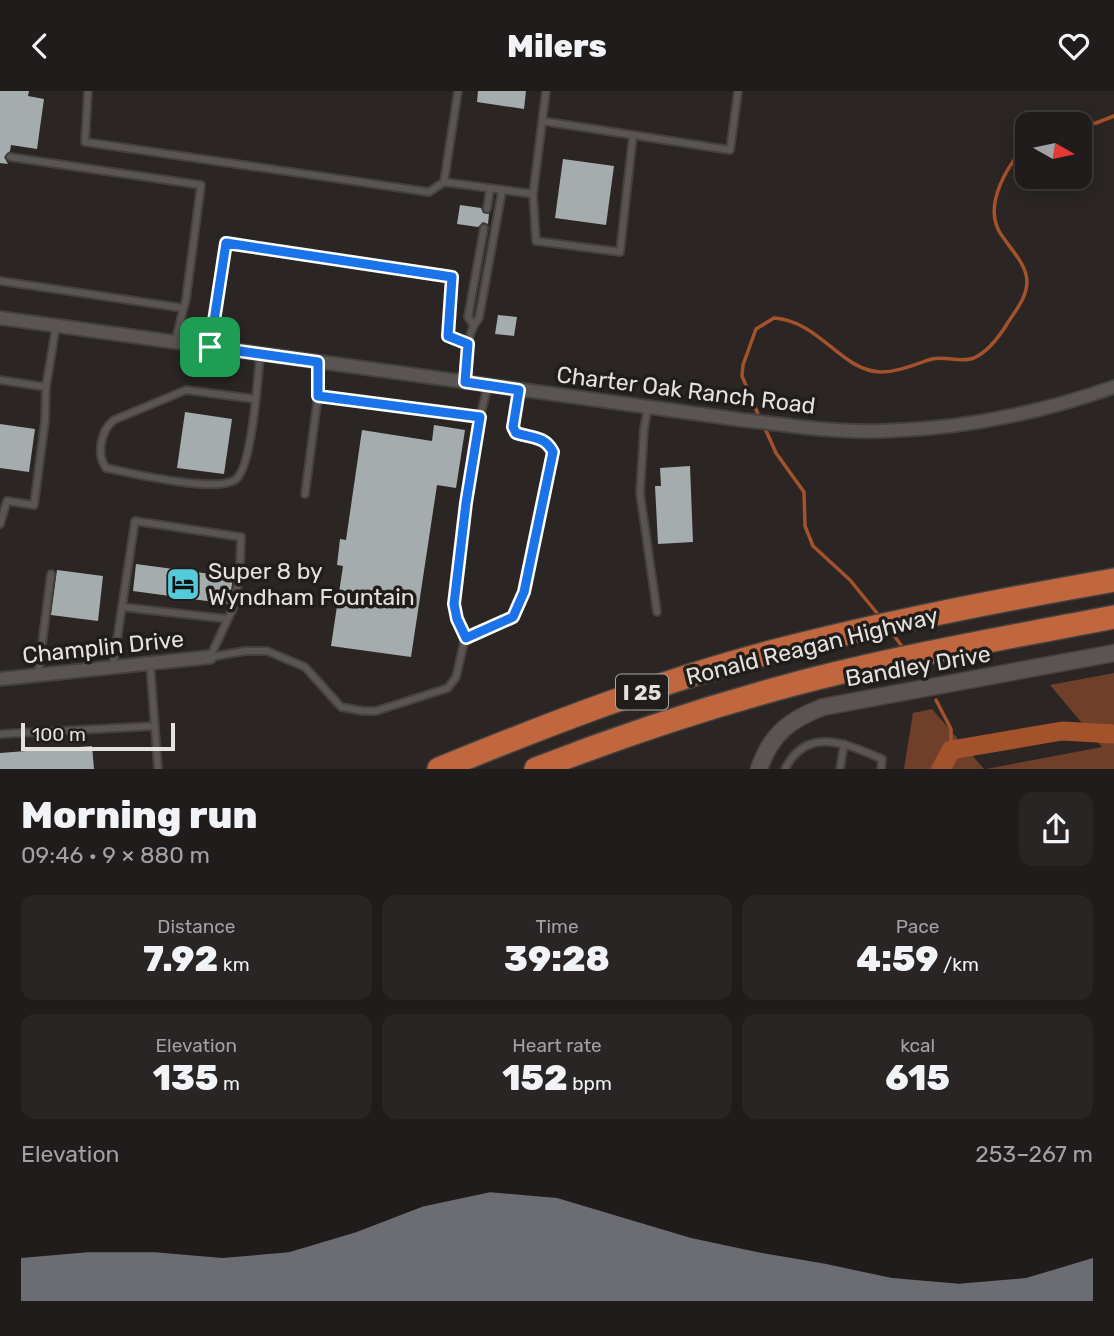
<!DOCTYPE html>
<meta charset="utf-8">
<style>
body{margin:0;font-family:Rubik,sans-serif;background:#282524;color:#f1f3f6;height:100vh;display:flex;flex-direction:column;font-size:26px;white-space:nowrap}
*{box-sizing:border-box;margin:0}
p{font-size:23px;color:#a2a1a3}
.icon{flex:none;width:38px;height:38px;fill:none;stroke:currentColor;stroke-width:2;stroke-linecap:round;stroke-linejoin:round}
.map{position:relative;height:678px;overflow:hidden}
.panel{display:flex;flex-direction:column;background:#201c1b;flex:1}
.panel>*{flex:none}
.needle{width:46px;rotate:99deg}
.controls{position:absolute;left:1015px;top:21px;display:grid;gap:14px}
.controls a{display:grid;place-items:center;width:77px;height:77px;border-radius:14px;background:#201c1b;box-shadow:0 4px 18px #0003,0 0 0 2px #3d3a3a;font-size:35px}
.scale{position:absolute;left:21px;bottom:18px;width:154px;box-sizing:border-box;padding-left:7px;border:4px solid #e4e1df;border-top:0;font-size:19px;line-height:24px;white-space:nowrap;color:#e4e1df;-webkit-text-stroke:5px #211d1b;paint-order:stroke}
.pin{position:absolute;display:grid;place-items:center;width:60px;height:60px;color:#fff;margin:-30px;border-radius:14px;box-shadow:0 4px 10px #0006}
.round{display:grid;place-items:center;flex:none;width:74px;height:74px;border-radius:14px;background:#282524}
.headline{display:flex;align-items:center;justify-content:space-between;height:119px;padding:0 21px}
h1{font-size:38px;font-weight:800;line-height:52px}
.figures{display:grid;grid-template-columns:repeat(3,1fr);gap:10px;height:119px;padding:7px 21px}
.figures div{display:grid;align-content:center;border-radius:14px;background:#282524;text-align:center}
.figures b{font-size:35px;font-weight:800}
.figures small{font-size:19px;font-weight:400}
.figures p{font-size:19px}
.chart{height:196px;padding:14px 21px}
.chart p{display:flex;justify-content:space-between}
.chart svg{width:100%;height:126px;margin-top:7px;fill:#8c9099;opacity:.7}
header{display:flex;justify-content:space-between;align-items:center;height:91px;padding:0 21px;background:#201c1b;font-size:32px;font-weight:800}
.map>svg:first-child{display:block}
.green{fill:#6f3f2a}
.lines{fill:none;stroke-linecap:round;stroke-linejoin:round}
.stream{stroke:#a4522c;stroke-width:3.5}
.river{stroke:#a4522c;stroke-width:19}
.building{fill:#a5acad}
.service-casing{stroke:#45413f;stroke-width:10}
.minor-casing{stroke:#45413f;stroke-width:16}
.tertiary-casing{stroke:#45413f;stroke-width:19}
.motorway-casing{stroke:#45413f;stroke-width:26}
.service{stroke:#5a5452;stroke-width:6}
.minor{stroke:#5a5452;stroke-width:12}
.tertiary{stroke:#5a5452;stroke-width:16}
.motorway{stroke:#c0673f;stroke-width:23}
.route-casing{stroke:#fff;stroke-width:14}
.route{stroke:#1a73e8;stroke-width:9}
.labels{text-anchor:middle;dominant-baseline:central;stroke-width:7;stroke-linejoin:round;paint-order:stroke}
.shield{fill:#211d1b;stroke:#aaa6a4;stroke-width:2}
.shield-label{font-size:21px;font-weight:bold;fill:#e4e1df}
.street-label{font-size:23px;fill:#e4e1df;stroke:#211d1b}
.poi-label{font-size:23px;fill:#e4e1df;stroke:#211d1b;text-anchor:start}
</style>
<header><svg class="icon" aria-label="back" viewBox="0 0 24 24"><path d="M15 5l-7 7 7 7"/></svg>Milers<svg class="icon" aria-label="heart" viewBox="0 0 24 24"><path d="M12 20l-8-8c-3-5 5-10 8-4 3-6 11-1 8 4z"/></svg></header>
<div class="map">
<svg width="1114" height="678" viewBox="0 0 1114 678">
<rect width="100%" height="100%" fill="#2b2624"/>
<g class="green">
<path d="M1114,582V678H986L1102,656L1050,594Z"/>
<path d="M932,618L984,678H904L913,622Z"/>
</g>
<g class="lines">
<g class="stream">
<path d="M1080,34L1096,32L1114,25"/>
<path d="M760,328L742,285L743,274L756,238L774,227C820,230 841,280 881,281C899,281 915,273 932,268C946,265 961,272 974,267C989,260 999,246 1007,233C1015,220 1027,207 1027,190C1026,171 1008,156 999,140C984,112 1008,73 1027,54"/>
<path d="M764,335L776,362L804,401L805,435L813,455L850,489L881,527"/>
<path d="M892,542L904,558"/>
<path d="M915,572L926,586"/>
<path d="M936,609L951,638V659"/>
</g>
<path class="river" d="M941,678L951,659L1062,640L1114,643"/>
</g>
<g class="building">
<path d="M0,0H29L28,5L44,8L37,58L11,54L10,60L4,66L8,73L0,72Z"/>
<path d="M478,0H526L524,18L477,11Z"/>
<path d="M563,68L614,75L606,134L555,127Z"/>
<path d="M460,114L481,117L483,122L489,123L488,133L483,131L478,136L457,133Z"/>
<path d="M498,224L517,226L514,245L495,243Z"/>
<path d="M185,321L232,328L224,383L177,377Z"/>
<path d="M0,333L35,338L29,381L0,377Z"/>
<path d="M434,334L465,339L456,397L437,394L411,566L331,555L343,475L337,474L340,448L346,449L362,339L432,350Z"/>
<path d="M690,375L693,451L658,453L655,395H661L660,377Z"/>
<path d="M136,473L233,486L229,513L133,500Z"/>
<path d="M57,479L103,485L98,530L51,524Z"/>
<path d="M92,655L94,678H0V662Z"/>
</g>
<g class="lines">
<g class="service-casing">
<g id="service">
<path d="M88,0L85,51L429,101L444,91L533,103L546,0"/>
<path d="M633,44L730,59L738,0"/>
<path d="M10,66L201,94L186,208L175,251"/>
<path d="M444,91L458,0"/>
<path d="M533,103L536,150L620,161L633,44L542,30"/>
<path d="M487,118L490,98"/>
<path d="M0,190L183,217"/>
<path d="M473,233L468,226L484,137"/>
<path d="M210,256L226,153L452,186L448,245L468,253"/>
<path d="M318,271V305L480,326L488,294"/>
<path d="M0,289L46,296L45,330L34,414L7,410L0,433"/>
<path d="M465,291C467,270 465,243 479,227L502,100"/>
<path d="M46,296L56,235"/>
<path d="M255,308L186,299L114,329C101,339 96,363 106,377C132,382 214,402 235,389C252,378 258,286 260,263"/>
<path d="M648,316L644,338L640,402L657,521"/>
<path d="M305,403L318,305"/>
<path d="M122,516L228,528"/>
<path d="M465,547L513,526L524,501L553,361C545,345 532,347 516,342L513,336L519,299"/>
<path d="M210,566L245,560H267L305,576L341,616L363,620H376L448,597L456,586L465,547L457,528L454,513L466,412L480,326"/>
<path d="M150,572L158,678"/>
<path d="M113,575L135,430L241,446L240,477L235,513L210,566"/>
<path d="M38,584L51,483"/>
<path d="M0,643L155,635"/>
<path d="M785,678C807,634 847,653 882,668L881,678"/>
<path d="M840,678L844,653"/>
</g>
</g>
<g class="minor-casing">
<g id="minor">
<path d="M0,227L743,329C789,334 836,342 882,340C961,338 1040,322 1114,296"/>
<path d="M0,588L210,566"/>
</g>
</g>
<g class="tertiary-casing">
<path id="tertiary" d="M759,678C771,643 789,629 823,616L1114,562"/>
</g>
<g class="motorway-casing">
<g id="motorway">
<path d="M439,678C549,633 660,590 775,560C887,531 1000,509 1114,489"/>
<path d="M536,678C618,646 702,618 787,595C895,566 1005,547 1114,526"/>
</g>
</g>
<use href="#service" class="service"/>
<use href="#minor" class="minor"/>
<use href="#tertiary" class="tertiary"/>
<use href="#motorway" class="motorway"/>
</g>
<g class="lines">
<g class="route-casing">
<path id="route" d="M226,152L452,186L448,245L468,253L465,291L519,299L513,336L516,342C532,347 545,345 553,361L524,501L513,526L466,547L457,528L454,513L466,412L480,326L318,305V271L210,256Z"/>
</g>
<use href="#route" class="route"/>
</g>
<defs>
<g id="hotel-square" transform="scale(1.75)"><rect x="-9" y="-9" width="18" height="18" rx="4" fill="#53cbdb" stroke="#211d1b"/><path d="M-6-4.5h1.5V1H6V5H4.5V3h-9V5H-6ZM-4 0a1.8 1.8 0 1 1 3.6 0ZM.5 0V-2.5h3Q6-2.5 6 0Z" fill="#111"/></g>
</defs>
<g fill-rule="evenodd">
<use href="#hotel-square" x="183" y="493"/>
</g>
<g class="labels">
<rect class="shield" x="616" y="583.5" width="52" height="35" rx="5"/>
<g class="shield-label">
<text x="642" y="601">I 25</text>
</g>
<g class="street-label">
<text transform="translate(686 299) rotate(7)">Charter Oak Ranch Road</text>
<text transform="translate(812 555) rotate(-14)">Ronald Reagan Highway</text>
<text transform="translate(103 556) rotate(-6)">Champlin Drive</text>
<text transform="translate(918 575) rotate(-10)">Bandley Drive</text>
</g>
<g class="poi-label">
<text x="208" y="480">Super 8 by<tspan x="208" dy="26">Wyndham Fountain</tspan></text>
</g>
</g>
</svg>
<div class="controls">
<a><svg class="needle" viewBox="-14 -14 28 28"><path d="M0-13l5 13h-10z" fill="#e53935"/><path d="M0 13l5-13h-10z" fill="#a2a1a3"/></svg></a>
</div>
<div class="scale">100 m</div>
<div class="pin" style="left:210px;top:256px;background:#1e9e55"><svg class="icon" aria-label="arrive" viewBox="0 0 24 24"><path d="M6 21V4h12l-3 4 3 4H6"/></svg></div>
</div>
<section class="panel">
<div class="headline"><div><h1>Morning run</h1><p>09:46 · 9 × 880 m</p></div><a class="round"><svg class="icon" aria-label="share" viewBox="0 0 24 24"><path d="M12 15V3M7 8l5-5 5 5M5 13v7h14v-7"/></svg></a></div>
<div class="figures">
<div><p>Distance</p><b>7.92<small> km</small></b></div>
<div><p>Time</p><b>39:28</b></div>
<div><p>Pace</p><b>4:59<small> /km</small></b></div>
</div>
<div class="figures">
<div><p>Elevation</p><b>135<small> m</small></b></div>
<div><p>Heart rate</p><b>152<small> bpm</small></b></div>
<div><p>kcal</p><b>615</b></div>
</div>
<div class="chart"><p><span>Elevation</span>253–267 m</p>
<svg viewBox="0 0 160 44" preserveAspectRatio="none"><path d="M0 44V29L10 27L20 27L30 29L40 27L50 20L60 11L70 6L80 8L90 15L100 22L110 27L120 31L130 36L140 38L150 36L160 29V44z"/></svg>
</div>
</section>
